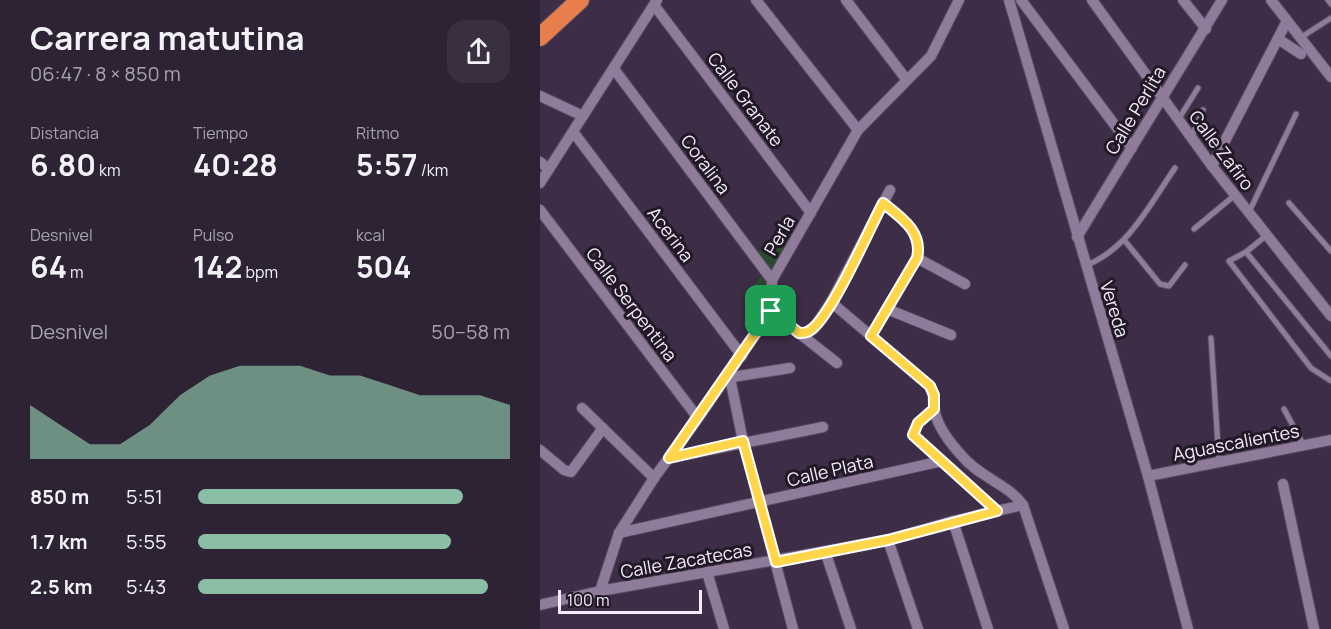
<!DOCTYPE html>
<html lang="es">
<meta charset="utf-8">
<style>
body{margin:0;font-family:Manrope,sans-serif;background:#3a2f41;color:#f1f3f6;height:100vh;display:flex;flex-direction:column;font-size:22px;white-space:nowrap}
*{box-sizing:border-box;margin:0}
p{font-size:20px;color:#a7a4ad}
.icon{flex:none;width:33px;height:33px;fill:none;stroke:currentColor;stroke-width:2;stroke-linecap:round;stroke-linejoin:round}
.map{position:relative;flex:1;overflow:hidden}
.panel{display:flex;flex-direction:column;background:#2e2235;width:540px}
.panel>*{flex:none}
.scale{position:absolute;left:18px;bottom:15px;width:144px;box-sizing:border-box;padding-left:6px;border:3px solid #f5ebfc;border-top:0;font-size:16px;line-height:21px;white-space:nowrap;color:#f5ebfc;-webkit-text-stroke:4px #211925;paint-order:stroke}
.pin{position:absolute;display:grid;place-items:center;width:51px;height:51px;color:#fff;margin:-26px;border-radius:12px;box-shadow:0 3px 9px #0006}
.round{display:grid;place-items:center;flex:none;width:63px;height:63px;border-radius:18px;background:#3a2f41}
.headline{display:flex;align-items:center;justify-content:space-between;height:102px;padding:0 30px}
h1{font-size:33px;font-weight:700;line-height:45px}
.stats{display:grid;grid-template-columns:repeat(3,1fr);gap:9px;height:102px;padding:6px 30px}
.stats div{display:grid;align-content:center}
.stats b{font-size:30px;font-weight:700}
.stats small{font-size:16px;font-weight:400}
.stats p{font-size:16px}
.chart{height:168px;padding:12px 30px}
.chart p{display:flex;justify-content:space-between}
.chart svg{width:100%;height:108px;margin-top:6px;fill:#8abfa5;opacity:.7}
ul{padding:0 30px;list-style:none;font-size:20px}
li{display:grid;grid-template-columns:96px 72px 1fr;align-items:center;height:45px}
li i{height:15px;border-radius:8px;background:#8abfa5}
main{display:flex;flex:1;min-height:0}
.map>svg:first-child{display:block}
.green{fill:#2a4a2f}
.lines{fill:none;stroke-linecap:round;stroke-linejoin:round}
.service-casing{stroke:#5a4d63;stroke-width:7}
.minor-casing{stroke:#5a4d63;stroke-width:12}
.motorway-casing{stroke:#5a4d63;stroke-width:20}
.service{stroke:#8f7c9a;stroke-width:5}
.minor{stroke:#8f7c9a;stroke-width:10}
.motorway{stroke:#e77e4c;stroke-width:18}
.route-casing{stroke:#fff;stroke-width:12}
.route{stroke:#ffd54a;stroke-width:8}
.labels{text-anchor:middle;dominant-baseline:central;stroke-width:6;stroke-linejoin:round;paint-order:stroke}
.street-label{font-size:18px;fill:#f5ebfc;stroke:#211925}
</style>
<main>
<section class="panel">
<div class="headline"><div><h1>Carrera matutina</h1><p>06:47 · 8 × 850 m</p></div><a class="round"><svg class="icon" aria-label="share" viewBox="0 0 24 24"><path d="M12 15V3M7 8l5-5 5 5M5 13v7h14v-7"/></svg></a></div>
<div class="stats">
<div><p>Distancia</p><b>6.80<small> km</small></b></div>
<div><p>Tiempo</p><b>40:28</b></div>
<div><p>Ritmo</p><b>5:57<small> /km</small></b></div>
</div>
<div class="stats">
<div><p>Desnivel</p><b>64<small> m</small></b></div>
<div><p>Pulso</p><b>142<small> bpm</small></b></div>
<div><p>kcal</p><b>504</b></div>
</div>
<div class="chart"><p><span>Desnivel</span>50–58 m</p>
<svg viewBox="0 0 160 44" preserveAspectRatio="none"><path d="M0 44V22L10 30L20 38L30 38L40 30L50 18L60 10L70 6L80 6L90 6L100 10L110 10L120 14L130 18L140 18L150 18L160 22V44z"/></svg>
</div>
<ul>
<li><b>850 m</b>5:51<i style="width:85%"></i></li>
<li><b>1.7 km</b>5:55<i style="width:81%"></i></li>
<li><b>2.5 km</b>5:43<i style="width:93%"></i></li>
</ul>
</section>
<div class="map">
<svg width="791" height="629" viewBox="0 0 791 629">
<rect width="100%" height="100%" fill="#3e2d47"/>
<g class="green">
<path d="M241,230L252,241L232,277L215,255Z"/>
<path d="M224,273L232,298L222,319L204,298Z"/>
</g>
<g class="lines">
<g class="service-casing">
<g id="service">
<path d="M788,0L791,4"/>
<path d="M760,38L791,18"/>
<path d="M638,120L658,88"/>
<path d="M652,136L663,110"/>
<path d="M749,203L791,251"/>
<path d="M709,212L756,114"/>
<path d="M654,229L695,195"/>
<path d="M727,235L706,252L791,356"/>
<path d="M585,241L620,284L629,286L645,265"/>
<path d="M706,252L689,261L771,368L791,381"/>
<path d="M547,265C589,248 610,204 635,168"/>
<path d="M671,338L679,462"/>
<path d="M744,409L764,446"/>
</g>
</g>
<g class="minor-casing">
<g id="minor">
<path d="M216,0L318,130"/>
<path d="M306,0L366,79"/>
<path d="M469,0L608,476L648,629"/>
<path d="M481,0L592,148"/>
<path d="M552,0L672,166L791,316"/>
<path d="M643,0L666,29"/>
<path d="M731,0L791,77"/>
<path d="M114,5L271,213"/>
<path d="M738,39L761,54"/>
<path d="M74,69L232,280"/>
<path d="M0,96L43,116"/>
<path d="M34,133L202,356"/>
<path d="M0,162L9,169"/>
<path d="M672,166L747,21"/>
<path d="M0,183L117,0"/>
<path d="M0,210L158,418"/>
<path d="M537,237L682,0"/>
<path d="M377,258L425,284"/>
<path d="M291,302L390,386C395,396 392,403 395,413C399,429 411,444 422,456C439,477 468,484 483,505L524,629"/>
<path d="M347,309L411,335"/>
<path d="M231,311L297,363"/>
<path d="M259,333H268L274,328L291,302L350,190"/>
<path d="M331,336L377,258C383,232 362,218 343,203"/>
<path d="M186,378L250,368"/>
<path d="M190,378L203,441L253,629"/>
<path d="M42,408L114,478"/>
<path d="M394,409L378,423L373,434L457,511"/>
<path d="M0,450L24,470L31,472L63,428"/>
<path d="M129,458L283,427"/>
<path d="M608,476L791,440"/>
<path d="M743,484L774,629"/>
<path d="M413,521L448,629"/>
<path d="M79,533L402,461"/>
<path d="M348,540L378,629"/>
<path d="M285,551L311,629"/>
<path d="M167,572L184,629"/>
<path d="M60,591L79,533L114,478L158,418L231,311L232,280L318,130L391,56L419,0"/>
<path d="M0,605L60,591L348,540L413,521L483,505"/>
</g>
</g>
<g class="motorway-casing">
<path id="motorway" d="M0,37L40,0"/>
</g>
<use href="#service" class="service"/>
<use href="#minor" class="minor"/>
<use href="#motorway" class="motorway"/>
</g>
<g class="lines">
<g class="route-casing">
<path id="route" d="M343,203C362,218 383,232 377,258L331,336L390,386L394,395V409L378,423L373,435L457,511L348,540L236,562L203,441L129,458L231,311L259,333C264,333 267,333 272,329C293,312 328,232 343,203Z"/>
</g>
<use href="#route" class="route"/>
</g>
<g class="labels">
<g class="street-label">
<text transform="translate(206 99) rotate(53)">Calle Granate</text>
<text transform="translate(595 110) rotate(-59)">Calle Perlita</text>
<text transform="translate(682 150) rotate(53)">Calle Zafiro</text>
<text transform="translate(166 164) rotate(53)">Coralina</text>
<text transform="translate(131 234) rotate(53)">Acerina</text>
<text transform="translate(239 235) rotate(-60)">Perla</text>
<text transform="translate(92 304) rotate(53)">Calle Serpentina</text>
<text transform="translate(575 309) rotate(73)">Vereda</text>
<text transform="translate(696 442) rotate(-11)">Aguascalientes</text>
<text transform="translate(290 470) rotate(-13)">Calle Plata</text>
<text transform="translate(146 560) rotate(-10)">Calle Zacatecas</text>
</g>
</g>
</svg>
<div class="scale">100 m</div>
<div class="pin" style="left:231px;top:311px;background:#1e9e55"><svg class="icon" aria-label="arrive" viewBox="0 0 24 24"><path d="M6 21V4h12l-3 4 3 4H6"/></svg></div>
</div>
</main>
